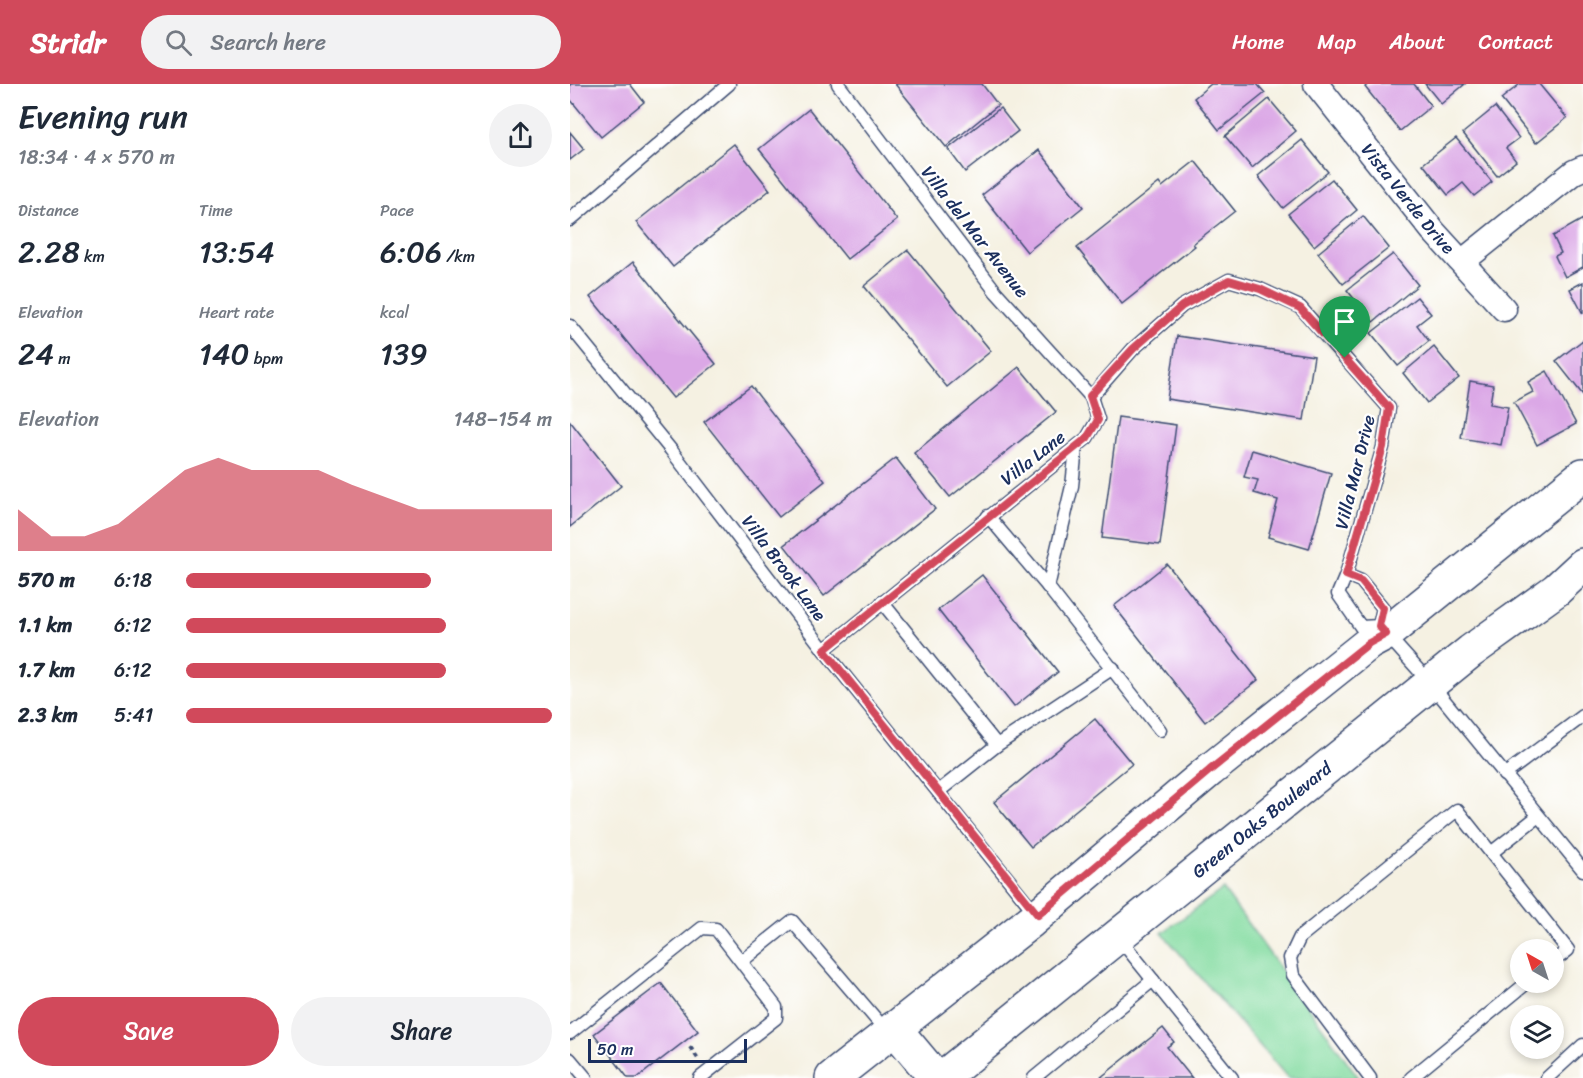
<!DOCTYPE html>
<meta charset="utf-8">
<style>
body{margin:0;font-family:Sriracha,sans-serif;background:#f2f2f3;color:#1f2937;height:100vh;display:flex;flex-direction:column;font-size:22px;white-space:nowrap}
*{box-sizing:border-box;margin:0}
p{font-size:20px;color:#747a83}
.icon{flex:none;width:33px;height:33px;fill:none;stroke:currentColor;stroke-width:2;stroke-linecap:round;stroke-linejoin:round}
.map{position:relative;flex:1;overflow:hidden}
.sheet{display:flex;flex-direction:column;background:#fff;width:570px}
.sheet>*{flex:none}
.needle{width:39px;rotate:321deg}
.tools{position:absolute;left:940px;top:855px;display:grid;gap:12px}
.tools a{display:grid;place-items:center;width:54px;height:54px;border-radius:50%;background:#fff;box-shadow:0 3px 9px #0003;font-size:30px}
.scale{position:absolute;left:18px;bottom:15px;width:159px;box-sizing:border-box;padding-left:6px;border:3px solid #1b2f5e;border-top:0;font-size:16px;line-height:21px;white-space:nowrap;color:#1b2f5e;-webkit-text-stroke:4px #fff;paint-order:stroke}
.pin{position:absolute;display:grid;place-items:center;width:51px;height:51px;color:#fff;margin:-62px -26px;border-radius:50% 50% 50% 0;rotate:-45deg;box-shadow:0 0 6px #0007}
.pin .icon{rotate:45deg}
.round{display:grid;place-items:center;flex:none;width:63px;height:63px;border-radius:32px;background:#f2f2f3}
.head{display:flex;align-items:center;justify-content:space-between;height:102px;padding:0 18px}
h1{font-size:33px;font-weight:600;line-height:45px}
.figures{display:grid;grid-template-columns:repeat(3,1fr);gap:9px;height:102px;padding:6px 18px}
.figures div{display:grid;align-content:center}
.figures b{font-size:30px;font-weight:600}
.figures small{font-size:16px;font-weight:400}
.figures p{font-size:16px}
.chart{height:168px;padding:12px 18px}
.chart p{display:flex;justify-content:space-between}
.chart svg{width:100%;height:108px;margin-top:6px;fill:#d1495b;opacity:.7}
.action{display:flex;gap:12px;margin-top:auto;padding:12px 18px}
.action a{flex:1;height:69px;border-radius:36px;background:#d1495b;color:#fff;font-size:24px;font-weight:600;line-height:69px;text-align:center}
.action a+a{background:#f2f2f3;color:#1f2937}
ul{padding:0 18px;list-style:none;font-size:20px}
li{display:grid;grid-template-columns:96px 72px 1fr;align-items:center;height:45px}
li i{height:15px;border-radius:8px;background:#d1495b}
header{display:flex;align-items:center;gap:36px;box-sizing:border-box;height:84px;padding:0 30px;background:#d1495b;color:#fff}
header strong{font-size:28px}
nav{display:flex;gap:33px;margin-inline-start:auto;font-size:21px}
.search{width:420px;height:54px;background:#f2f2f3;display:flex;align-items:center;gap:15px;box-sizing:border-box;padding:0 21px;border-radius:33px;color:#747a83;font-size:22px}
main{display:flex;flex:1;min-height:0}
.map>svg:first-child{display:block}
.green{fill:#84dca1;stroke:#508680;stroke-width:1.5}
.building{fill:#dba8e6}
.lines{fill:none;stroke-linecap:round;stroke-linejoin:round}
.lane-casing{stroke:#3c4c72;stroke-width:15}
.street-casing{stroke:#3c4c72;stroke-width:27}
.secondary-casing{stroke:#3c4c72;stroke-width:36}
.path{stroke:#3c4c72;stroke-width:4;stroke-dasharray:4.5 4.5;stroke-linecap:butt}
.lane{stroke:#fff;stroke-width:12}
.street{stroke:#fff;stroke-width:24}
.secondary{stroke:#fff;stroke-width:33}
.route-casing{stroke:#fff;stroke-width:12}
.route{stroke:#d1495b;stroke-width:8}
.labels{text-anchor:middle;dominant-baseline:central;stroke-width:4.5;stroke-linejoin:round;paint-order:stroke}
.street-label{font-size:18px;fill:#1b2f5e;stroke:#fff}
</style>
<header>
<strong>Stridr</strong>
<div class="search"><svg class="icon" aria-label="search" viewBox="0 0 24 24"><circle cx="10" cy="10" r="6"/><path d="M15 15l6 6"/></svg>Search here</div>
<nav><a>Home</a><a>Map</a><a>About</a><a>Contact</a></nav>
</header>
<main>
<section class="sheet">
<div class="head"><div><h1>Evening run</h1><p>18:34 · 4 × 570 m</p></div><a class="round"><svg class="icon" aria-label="share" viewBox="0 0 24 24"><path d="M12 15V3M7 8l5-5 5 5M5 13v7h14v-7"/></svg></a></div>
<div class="figures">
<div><p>Distance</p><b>2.28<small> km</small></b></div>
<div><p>Time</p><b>13:54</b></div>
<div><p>Pace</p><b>6:06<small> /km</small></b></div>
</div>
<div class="figures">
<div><p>Elevation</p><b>24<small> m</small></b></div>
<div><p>Heart rate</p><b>140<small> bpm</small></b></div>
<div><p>kcal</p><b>139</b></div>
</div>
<div class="chart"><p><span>Elevation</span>148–154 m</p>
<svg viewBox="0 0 160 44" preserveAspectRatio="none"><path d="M0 44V27L10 38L20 38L30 33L40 22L50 11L60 6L70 11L80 11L90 11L100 17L110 22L120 27L130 27L140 27L150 27L160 27V44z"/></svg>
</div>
<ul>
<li><b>570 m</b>6:18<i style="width:67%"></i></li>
<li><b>1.1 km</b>6:12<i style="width:71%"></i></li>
<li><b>1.7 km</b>6:12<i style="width:71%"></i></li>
<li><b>2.3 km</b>5:41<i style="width:100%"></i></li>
</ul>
<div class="action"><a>Save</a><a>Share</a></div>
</section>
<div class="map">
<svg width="1013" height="994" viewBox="0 0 1013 994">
<rect width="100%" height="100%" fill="#fff"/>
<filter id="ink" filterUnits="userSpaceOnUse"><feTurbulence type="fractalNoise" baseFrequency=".0167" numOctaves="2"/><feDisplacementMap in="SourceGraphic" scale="12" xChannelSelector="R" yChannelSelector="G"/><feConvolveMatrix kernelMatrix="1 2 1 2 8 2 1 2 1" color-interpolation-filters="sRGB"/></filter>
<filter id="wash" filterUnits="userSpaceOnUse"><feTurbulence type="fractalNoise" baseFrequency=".008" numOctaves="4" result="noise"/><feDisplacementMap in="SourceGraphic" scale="24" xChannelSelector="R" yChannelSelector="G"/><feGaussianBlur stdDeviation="1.35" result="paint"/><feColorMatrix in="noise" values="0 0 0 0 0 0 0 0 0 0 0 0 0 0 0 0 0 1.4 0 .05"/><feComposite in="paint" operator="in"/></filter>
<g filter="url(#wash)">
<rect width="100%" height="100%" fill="#f5f1e2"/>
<path class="green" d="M653,805L789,994H718L592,849Z"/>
<g id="blocks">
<g class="building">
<path d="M0,0H60L74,18L31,53L0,15Z"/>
<path d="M325,0H412L428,21L376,63Z"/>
<path d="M641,0H687L695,9L649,46L624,14Z"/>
<path d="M798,0H844L861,22L830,47L795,3Z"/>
<path d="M855,0H895L871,20Z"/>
<path d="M950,0H969L997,34L966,59L931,15Z"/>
<path d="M699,15L726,47L682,84L655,52Z"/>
<path d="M925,23L949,54L936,64L946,77L927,92L893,49Z"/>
<path d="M430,24L448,47L395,88L378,65Z"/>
<path d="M239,25L327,136L277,175L189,65Z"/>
<path d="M0,48L14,65L0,76Z"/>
<path d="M886,54L922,98L904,112L893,99L878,111L853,80Z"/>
<path d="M732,56L758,88L713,124L688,92Z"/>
<path d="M164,60L200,106L103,183L66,138Z"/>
<path d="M469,66L513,123L457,168L412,111Z"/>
<path d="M625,77L665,127L623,160L625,162L552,220L507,164L589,99L592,103Z"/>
<path d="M762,95L787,126L744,162L718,130Z"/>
<path d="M793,132L819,164L773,200L748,169Z"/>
<path d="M1013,135V183L995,193L985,172L991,169L983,152Z"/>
<path d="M338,166L421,267L377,303L294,202Z"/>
<path d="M823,170L848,201L803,238L777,206Z"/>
<path d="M63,178L146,280L103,314L20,213Z"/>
<path d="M1013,198V230L1000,205Z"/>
<path d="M847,213L861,230L847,241L859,257L828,282L801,249Z"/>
<path d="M607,252L744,272L734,336L597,315Z"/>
<path d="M1013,256V311L986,277Z"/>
<path d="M864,263L889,294L857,319L833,289Z"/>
<path d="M449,283L486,328L380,413L344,369Z"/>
<path d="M977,287L1006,340L967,361L944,318L963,308L958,298Z"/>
<path d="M900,297L923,301L920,320L938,323L931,361L891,354Z"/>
<path d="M181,302L255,397L209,433L134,338Z"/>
<path d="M548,333L606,341L590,461L532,454Z"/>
<path d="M0,337L51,402L0,443Z"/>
<path d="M682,366L761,389L739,465L698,453L708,416L684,409L688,396L674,393Z"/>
<path d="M326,374L365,425L254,512L214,461Z"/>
<path d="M597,480L688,596L635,638L544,522Z"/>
<path d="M412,491L488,588L444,623L368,526Z"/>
<path d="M525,635L562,680L461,763L424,718Z"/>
<path d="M91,899L128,947L67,994H58L24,950Z"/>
<path d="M593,944L604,958L597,963L622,994H530Z"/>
</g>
</g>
</g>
<g filter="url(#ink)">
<use href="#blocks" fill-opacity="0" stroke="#3c4c72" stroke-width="1.5"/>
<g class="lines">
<g class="lane-casing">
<g id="lane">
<path d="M268,0L426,208L521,313"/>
<path d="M0,136L159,0"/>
<path d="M0,242L101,366L254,566L467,831"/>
<path d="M418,432L478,503L590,646"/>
<path d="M776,491L791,497L813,524L809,542"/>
<path d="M478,503L502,402L506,364"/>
<path d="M312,518L427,661L369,707"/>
<path d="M254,566L517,354L528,335L521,313L563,265L612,222L659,196L690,205L730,223L819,324L813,363L776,491L768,510L791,543L809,542L861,600L1013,786"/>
<path d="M427,661L543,584"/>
<path d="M934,691L1013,632"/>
<path d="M921,769L967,733"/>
<path d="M549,854L662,994"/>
<path d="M172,877L222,837L317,948"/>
<path d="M0,949L132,844L146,845L206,923V934L130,994"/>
<path d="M0,975L16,994"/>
<path d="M464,994L583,896"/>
<path d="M800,994L723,891L720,874L730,853L887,726L998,866L984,877"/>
<path d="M841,994L958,898"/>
<path d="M977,994L1013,961"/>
</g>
</g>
<g class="street-casing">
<g id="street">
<path id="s1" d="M746,0L863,147L934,225"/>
<path d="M893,177L1004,88L1013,84"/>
</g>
</g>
<g class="secondary-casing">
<g id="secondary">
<path d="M324,944L366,994"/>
<path d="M262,994L461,837L640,686L799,559L816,550L1013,391"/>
<path id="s2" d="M372,994L901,567L986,506L1013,481"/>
</g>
</g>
<path class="path" d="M120,963L129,976"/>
<use href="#lane" class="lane"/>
<use href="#street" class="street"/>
<use href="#secondary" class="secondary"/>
</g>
</g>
<g class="lines" filter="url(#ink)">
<g class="route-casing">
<path id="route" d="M659,196L690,205L730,224L819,324L813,363L776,491L791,497L813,524L809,542L816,550L799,559L640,686L468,831L254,566L517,354L528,336L520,312L563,265L612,222Z"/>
</g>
<use href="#route" class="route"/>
</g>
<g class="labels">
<g class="street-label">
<text stroke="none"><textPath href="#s1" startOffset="147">Vista Verde Drive</textPath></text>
<text transform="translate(405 148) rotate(52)">Villa del Mar Avenue</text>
<text transform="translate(463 374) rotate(-38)">Villa Lane</text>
<text transform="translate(785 388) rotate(-76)">Villa Mar Drive</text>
<text transform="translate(214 484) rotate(53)">Villa Brook Lane</text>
<text stroke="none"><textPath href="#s2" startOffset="411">Green Oaks Boulevard</textPath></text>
</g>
</g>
</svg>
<div class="tools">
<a><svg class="needle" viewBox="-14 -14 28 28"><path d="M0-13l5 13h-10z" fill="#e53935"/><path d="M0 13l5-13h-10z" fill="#747a83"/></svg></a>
<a><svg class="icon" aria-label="layers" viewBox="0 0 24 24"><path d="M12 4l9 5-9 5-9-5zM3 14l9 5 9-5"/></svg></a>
</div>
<div class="scale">50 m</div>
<div class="pin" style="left:775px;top:274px;background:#1e9e55"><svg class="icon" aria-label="arrive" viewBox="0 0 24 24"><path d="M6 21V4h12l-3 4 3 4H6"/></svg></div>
</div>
</main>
